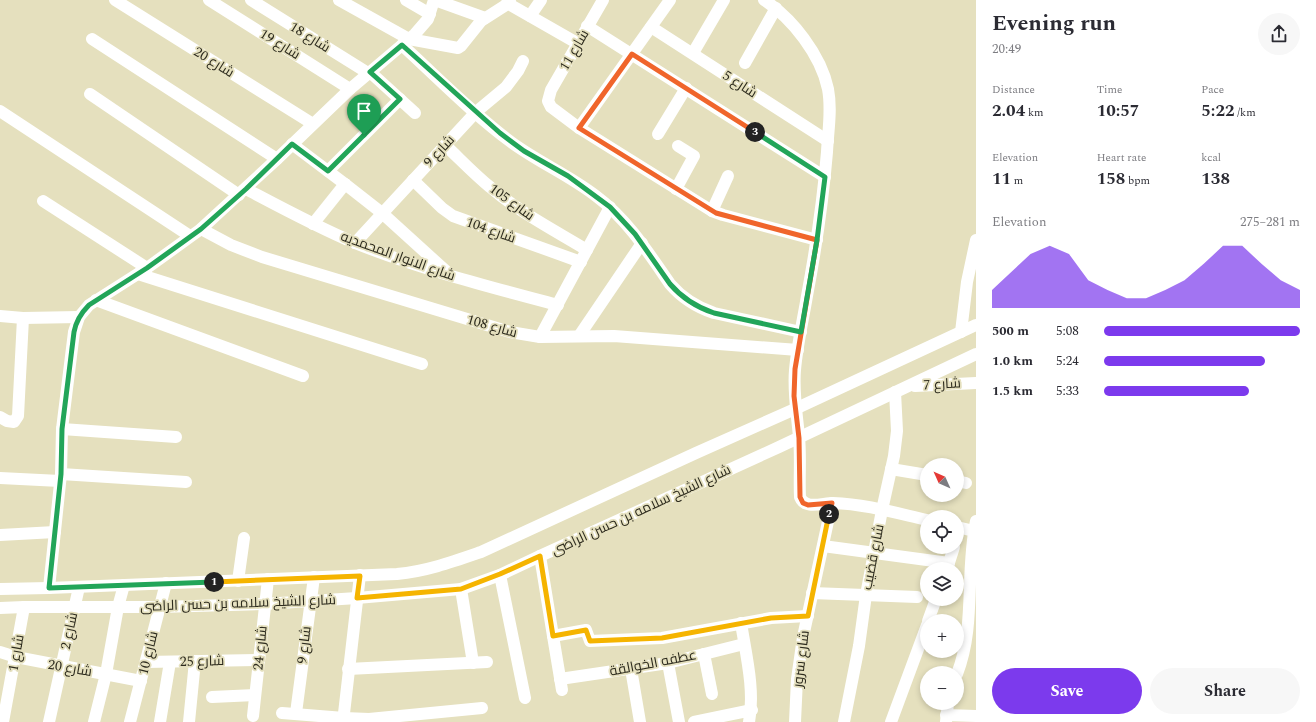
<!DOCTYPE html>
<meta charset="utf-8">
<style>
body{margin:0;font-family:Spectral,Cairo,serif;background:#f7f7f7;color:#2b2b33;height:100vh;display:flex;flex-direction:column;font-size:15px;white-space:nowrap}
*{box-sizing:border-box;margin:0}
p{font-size:13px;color:#7c7c81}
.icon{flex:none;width:22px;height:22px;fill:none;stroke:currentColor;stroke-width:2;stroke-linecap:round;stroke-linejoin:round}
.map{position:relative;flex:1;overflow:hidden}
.sheet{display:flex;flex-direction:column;background:#fff;width:340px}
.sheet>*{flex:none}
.needle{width:26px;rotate:315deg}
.controls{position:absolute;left:920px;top:458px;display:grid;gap:8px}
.controls a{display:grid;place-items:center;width:44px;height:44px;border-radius:50%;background:#fff;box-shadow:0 2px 6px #0003;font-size:20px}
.pin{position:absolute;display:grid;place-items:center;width:34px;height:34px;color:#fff;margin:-41px -17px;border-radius:50% 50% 50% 0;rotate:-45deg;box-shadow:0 0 4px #0007}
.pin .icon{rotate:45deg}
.km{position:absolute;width:20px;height:20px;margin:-10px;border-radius:50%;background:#222;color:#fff;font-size:11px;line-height:20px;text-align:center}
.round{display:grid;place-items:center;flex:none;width:42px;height:42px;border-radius:21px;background:#f7f7f7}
.summary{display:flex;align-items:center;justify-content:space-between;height:68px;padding:0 16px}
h1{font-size:22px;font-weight:700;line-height:30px}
.stats{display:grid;grid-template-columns:repeat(3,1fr);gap:6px;height:68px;padding:4px 16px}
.stats div{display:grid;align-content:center}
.stats b{font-size:17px;font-weight:700}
.stats small{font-size:11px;font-weight:400}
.stats p{font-size:11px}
.chart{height:112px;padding:8px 16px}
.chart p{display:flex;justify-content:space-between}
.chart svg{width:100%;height:72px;margin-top:4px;fill:#7c3aed;opacity:.7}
.primary-button{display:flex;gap:8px;margin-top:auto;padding:8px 16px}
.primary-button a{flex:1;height:46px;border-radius:24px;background:#7c3aed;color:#fff;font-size:16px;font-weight:700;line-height:46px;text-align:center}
.primary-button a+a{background:#f7f7f7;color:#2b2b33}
ul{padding:0 16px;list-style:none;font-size:13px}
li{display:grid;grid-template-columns:64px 48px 1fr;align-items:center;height:30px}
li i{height:10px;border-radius:5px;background:#7c3aed}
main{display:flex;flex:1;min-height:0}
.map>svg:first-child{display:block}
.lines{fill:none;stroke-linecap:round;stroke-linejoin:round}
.minor{stroke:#fff;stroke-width:12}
.split-1-casing{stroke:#fff;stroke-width:8}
.split-2-casing{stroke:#fff;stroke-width:8}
.split-3-casing{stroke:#fff;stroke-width:8}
.split-4-casing{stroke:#fff;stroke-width:8}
.split-1{stroke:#22a559;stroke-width:5}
.split-2{stroke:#f5b400;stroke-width:5}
.split-3{stroke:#f0652b;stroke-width:5}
.split-4{stroke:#22a559;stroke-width:5}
.labels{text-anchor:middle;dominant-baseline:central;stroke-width:3.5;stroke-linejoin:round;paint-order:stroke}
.street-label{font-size:14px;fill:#2c2a1d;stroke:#e5e0be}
</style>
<main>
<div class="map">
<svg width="976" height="722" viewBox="0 0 976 722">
<rect width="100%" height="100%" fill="#e5e0be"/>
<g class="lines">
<g class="minor">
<path d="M115,0L313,124"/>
<path d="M209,0L350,89"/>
<path d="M251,0L368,73"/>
<path d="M339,0L409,39L458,48L461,46L481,21L506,5L510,0"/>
<path d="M406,0L430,14"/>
<path d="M435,0L485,18"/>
<path d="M603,0L551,90L548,101L551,107L579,128L712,211L723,215L817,240"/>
<path d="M764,0C792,18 821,55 828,89C832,110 828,131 827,152C823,200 816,248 807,296C803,320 797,346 795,370C793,393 797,414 799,437C801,457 799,477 800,497C805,510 822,503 833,503C865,504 896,513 927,520"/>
<path d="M507,3L577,43"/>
<path d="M530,16L541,0"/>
<path d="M587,26L825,177"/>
<path d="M651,27L828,141"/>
<path d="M92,39L277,159"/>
<path d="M402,45C437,77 473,114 511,142C538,162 569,175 596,196C627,219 648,252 670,284C682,298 696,307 714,313L801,332"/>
<path d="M693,53L724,0"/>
<path d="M745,63L776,8"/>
<path d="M370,72L415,113"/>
<path d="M90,94L239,195"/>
<path d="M0,111L190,236"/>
<path d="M579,128L670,0"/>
<path d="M658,134L686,88"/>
<path d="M292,144L345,184L382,213L447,272"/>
<path d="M445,145C460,159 474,174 490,187C519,212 554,230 587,250"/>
<path d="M328,171L400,99"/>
<path d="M413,180L442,208L453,216L581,262"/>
<path d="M246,189C282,208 317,227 355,243C420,269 490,287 558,305"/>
<path d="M676,189L694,156L678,146"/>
<path d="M43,201L147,268"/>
<path d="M712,211L728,176"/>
<path d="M313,224L345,184"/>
<path d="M201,229L231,245L262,257L477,322L510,332L540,337L614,336L798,350"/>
<path d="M355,243L476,112L506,87L518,71L523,61"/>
<path d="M138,274L422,364"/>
<path d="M96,300L303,376"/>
<path d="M0,316L23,318L79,317"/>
<path d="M961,332L967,282L976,240"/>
<path d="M579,336L642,243"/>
<path d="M540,337L610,207"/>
<path d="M915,386L976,383"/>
<path d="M0,417L7,421L14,422L18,416L23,318"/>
<path d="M62,429L176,437"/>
<path d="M891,469L927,475"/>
<path d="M61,474L186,482"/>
<path d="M0,478L60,481"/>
<path d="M957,481L966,483"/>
<path d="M957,527L974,531"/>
<path d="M0,535L55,532"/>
<path d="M823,546L949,563"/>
<path d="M540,556L553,636L586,630L590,641L662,638L771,618L808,616"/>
<path d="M947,569L954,547"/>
<path d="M500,575L525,698"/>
<path d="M238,581L244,538"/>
<path d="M49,588L61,474L62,429L74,332L79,317L89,305L147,268L201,229L277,159L350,89L415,34L428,19L434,0"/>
<path d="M0,589L49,588L397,574C427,571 452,562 481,552L696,453L795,409L976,325"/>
<path d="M461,589L473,663"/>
<path d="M812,593L917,597"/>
<path d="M0,608L24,607H159L264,604L357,598L461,589L500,575L540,556L779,447L976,354"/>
<path d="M928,621L936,599"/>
<path d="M741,623C746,655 755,690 749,722"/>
<path d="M553,636L562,690"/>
<path d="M0,652L16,657L141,681"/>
<path d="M704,654L712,694"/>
<path d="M146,662L259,660"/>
<path d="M668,663L679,722"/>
<path d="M348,669L487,662"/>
<path d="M631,669L640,722"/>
<path d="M957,674C976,626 965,572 976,521"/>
<path d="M560,679L668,663L744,644"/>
<path d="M212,697L255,695"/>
<path d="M282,713L344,718L369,719L482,708"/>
<path d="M296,713L314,577"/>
<path d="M946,715L976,716"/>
<path d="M253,716L268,579"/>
<path d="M3,722L24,607"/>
<path d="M49,722L79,587"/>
<path d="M94,722L106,674L118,607L124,585"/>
<path d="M130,722L166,583"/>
<path d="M160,722L170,662"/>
<path d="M189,722L195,661"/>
<path d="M343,722L360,575"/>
<path d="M694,722L752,710"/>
<path d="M795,722L797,679L803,637L832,503"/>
<path d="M844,722L859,646L866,595L882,510L894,456L897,431L895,392"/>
<path d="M891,722L927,625"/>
<path d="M946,722L948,703"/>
</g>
</g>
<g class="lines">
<g class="split-1-casing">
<path id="split-1" d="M214,582L49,588L61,474L62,429L74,332C76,321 81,313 89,305L147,268L201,229L246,189L292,144L328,171L364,135"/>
</g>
<g class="split-2-casing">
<path id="split-2" d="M214,582L360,576L357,598L461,589L500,574L540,556L553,636L586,630L590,641L662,638L771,618L808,616L829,514"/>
</g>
<g class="split-3-casing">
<path id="split-3" d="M755,132L632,54L579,128L716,213L817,240L795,369L794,396L799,438L800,497L803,503L808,505L832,503L829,514"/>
</g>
<g class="split-4-casing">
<path id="split-4" d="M364,135L400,99L370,72L402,45L500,133L524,151L568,176L610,207L635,234L670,284C682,298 696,307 714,313L801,332L817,240L825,177L755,132"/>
</g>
<use href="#split-1" class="split-1"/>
<use href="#split-2" class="split-2"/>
<use href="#split-3" class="split-3"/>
<use href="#split-4" class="split-4"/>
</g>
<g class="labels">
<g class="street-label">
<text transform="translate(310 37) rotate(32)">شارع 18</text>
<text transform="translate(280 44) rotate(32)">شارع 19</text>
<text transform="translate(574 50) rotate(-60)">شارع 11</text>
<text transform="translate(214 62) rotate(32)">شارع 20</text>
<text transform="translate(740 84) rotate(33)">شارع 5</text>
<text transform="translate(439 151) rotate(-47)">شارع 9</text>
<text transform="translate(512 202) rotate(36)">شارع 105</text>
<text transform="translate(491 230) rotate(20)">شارع 104</text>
<text transform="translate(398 256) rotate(20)">شارع الانوار المحمديه</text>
<text transform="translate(492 326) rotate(16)">شارع 108</text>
<text transform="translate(942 384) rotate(-3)">شارع 7</text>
<text transform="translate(641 510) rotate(-25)">شارع الشيخ سلامه بن حسن الراضى</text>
<text transform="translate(873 557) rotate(-79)">شارع قضيب</text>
<text transform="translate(238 603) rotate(-2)">شارع الشيخ سلامه بن حسن الراضى</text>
<text transform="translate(69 631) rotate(-78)">شارع 2</text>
<text transform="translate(304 645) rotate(-83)">شارع 9</text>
<text transform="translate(260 648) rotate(-84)">شارع 24</text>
<text transform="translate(16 653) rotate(-80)">شارع 1</text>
<text transform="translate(148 653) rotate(-76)">شارع 10</text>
<text transform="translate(801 659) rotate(-83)">شارع سرور</text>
<text transform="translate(202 661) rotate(-1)">شارع 25</text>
<text transform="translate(653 663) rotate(-11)">عطفه الخوالقة</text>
<text transform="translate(70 668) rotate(10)">شارع 20</text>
</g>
</g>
</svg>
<div class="controls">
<a><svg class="needle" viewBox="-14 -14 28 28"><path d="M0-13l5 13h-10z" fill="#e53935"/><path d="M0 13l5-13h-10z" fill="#7c7c81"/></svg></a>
<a><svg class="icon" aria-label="locate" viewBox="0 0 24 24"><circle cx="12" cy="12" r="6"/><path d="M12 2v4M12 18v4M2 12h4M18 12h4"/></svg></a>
<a><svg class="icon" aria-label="layers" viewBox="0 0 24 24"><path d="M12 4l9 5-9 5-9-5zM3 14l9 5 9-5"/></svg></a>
<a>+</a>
<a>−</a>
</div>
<div class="pin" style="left:364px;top:135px;background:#1e9e55"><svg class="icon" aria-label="arrive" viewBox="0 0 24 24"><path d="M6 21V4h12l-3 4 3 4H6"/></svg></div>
<b class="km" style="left:214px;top:582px">1</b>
<b class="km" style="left:829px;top:514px">2</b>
<b class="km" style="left:755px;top:132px">3</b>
</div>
<section class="sheet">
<div class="summary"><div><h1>Evening run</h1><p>20:49</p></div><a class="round"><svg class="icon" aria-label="share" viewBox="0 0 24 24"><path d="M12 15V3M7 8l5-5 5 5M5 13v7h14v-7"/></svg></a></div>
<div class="stats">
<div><p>Distance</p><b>2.04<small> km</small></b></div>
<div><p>Time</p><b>10:57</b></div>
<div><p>Pace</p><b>5:22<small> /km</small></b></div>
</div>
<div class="stats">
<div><p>Elevation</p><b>11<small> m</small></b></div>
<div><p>Heart rate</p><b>158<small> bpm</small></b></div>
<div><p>kcal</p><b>138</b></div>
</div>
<div class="chart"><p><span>Elevation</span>275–281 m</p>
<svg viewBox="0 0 160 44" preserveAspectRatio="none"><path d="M0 44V33L10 22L20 11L30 6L40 11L50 27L60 33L70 38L80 38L90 33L100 27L110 17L120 6L130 6L140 17L150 27L160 33V44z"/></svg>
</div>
<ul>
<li><b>500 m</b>5:08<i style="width:100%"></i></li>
<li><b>1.0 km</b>5:24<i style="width:82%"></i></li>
<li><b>1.5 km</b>5:33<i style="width:74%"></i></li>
</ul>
<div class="primary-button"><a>Save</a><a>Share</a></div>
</section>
</main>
